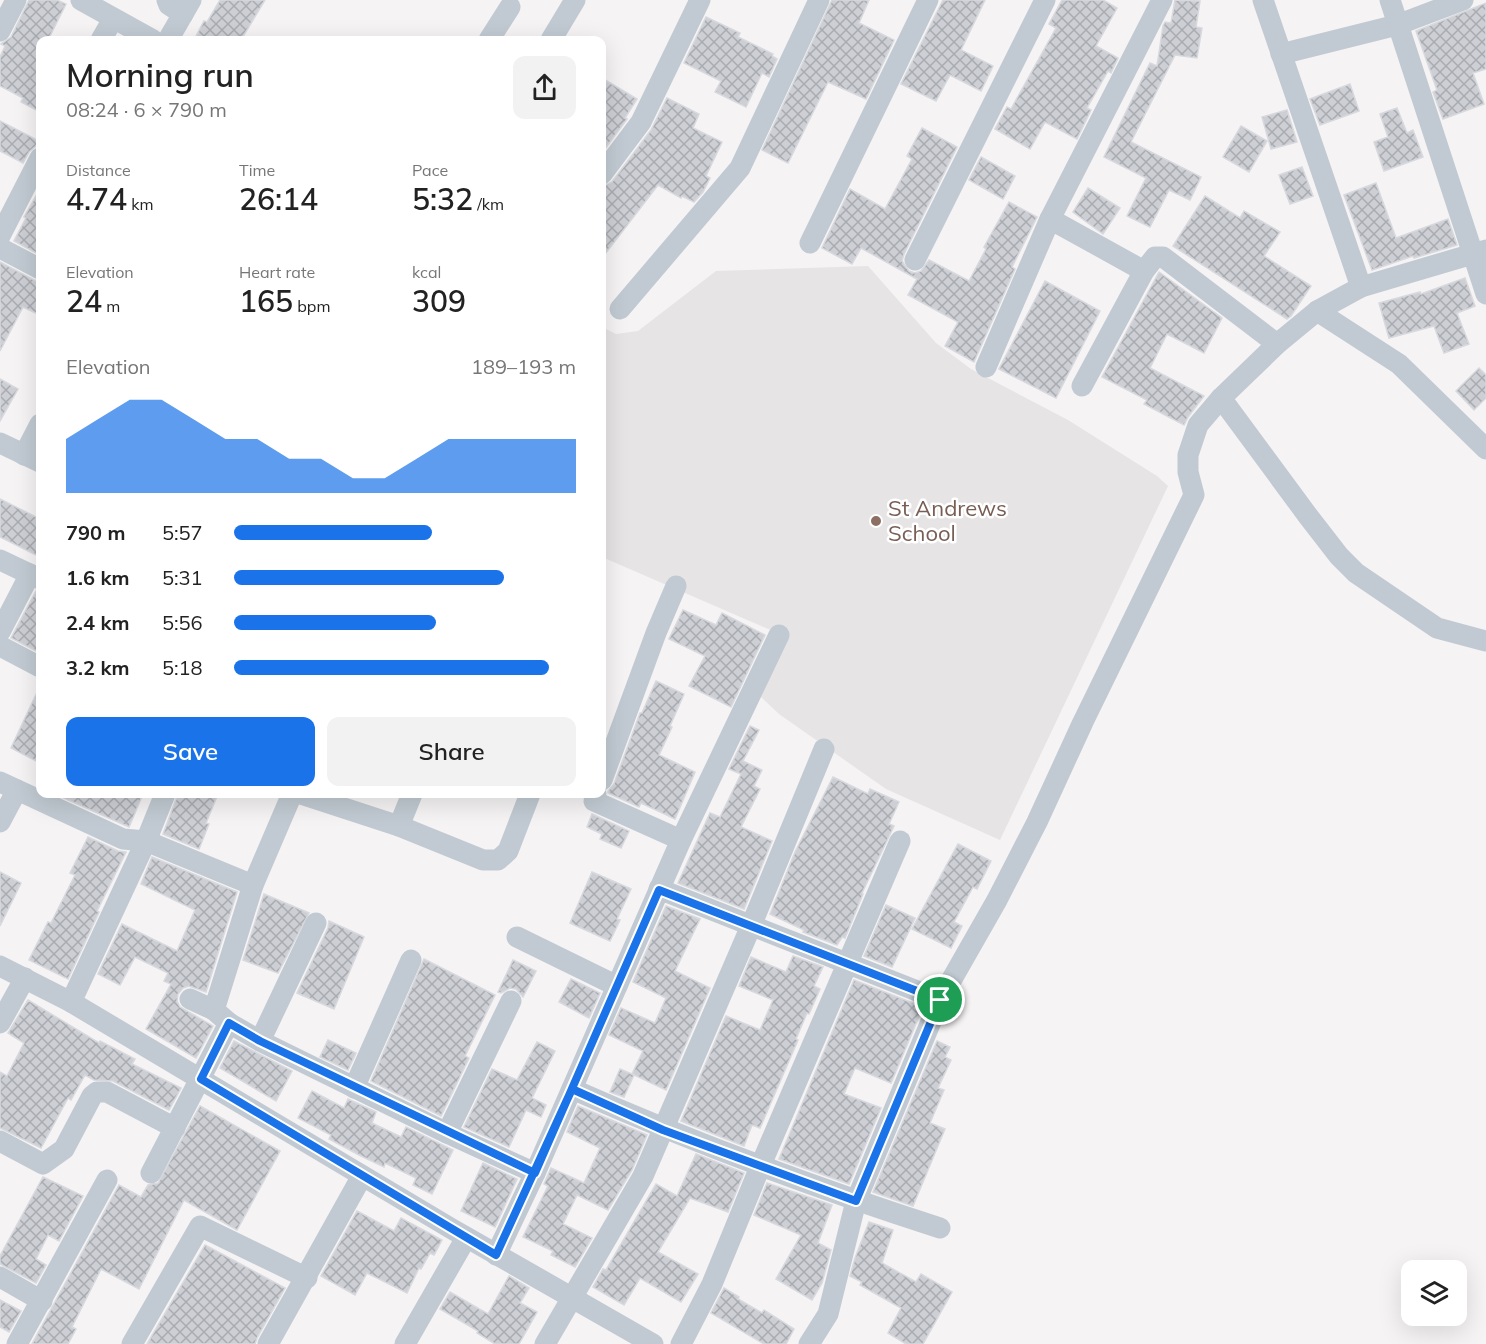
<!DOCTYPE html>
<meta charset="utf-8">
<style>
body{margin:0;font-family:Mulish,sans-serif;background:#f2f2f2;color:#222;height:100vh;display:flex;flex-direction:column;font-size:22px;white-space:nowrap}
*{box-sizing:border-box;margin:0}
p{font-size:20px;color:#767676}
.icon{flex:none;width:33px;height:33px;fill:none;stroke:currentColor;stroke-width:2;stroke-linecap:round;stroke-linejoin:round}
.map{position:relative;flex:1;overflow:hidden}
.sheet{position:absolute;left:36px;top:36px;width:570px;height:762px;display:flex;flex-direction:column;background:#fff;border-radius:12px;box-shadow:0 6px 24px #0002}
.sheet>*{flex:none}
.controls{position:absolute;left:1401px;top:1260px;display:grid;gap:12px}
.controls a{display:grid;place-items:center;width:66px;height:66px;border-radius:12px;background:#fff;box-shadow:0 6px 24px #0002;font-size:30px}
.pin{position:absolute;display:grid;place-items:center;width:51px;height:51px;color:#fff;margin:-26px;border:3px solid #fff;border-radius:50%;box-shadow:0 2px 6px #0007}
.round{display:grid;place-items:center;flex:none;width:63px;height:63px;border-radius:12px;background:#f2f2f2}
.head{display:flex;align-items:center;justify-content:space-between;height:102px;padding:0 30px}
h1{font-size:33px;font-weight:600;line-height:45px}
.figures{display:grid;grid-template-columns:repeat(3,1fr);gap:9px;height:102px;padding:6px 30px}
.figures div{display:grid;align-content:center}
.figures b{font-size:30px;font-weight:600}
.figures small{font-size:16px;font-weight:400}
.figures p{font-size:16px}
.chart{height:168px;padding:12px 30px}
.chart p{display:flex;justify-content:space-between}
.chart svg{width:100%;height:108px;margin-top:6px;fill:#1a73e8;opacity:.7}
.cta{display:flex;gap:12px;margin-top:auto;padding:12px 30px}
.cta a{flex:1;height:69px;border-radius:12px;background:#1a73e8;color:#fff;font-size:24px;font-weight:600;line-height:69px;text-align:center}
.cta a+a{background:#f2f2f2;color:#222}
ul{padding:0 30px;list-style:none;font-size:20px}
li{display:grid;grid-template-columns:96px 72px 1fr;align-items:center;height:45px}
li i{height:15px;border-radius:8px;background:#1a73e8}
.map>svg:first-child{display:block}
.education{fill:#e6e4e5}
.building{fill:url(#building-cross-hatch);stroke:#d7d9de;stroke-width:1.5}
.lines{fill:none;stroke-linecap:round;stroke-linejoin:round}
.street{stroke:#c1cad2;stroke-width:21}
.route-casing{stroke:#fff;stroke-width:12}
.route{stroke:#1a73e8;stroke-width:8}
.education-dot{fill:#8d6e63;stroke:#fff;stroke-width:2}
.labels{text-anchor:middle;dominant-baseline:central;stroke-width:5;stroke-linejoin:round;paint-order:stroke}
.education-label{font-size:22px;fill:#785e54;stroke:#fff;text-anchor:start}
</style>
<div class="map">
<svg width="1486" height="1344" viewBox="0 0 1486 1344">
<defs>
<pattern id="building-cross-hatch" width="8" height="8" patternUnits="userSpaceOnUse" patternTransform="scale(1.5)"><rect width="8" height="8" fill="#cdcfd5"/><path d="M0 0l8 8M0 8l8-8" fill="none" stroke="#a8abb0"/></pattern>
</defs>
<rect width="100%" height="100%" fill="#f5f3f3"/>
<path class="education" d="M868,266L936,343L971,369L1068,420L1157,476L1168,486L1000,840L886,789L779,714L761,697L782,635L602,557V327L616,334L638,331L716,271Z"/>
<g class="building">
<path d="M29,0H57L66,4L48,40H40V112L21,102L23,98L0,86V57L5,46L1,44L11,37Z"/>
<path d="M220,0H265L241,40H194L204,21L207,22Z"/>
<path d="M832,0H869L859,23L894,40L866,99L828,82L788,163L762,150Z"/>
<path d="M943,0H985L961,50L993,66L981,91L950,75L936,101L901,84Z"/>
<path d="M1062,0H1103L1117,8L1096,46L1118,58L1111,73L1108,71L1087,108L1091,110L1077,139L1045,122L1030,149L995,129L1007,107L1011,109L1056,28L1049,24Z"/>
<path d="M1175,0L1200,1L1196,27L1202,28L1197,58L1175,55L1131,142L1201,177L1190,200L1169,190L1150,227L1127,216L1146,178L1104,157L1150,63L1157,66L1163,26L1165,22L1171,23Z"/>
<path d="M1486,3V69L1473,73L1484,104L1443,119L1433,92L1437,90L1416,31Z"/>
<path d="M706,17L740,33L738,37L773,54L772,56L777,59L769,77L762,73L746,107L715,92L721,81L684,63Z"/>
<path d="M602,78L637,99L625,118L627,119L602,153Z"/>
<path d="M1350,84L1359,111L1320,125L1310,99Z"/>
<path d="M667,98L699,114L693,128L722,142L706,176L710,178L703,192L694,202L682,196L681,198L658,185L602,258V187L612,182L651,130Z"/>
<path d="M1397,108L1407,133L1413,130L1423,157L1384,171L1374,142L1388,137L1380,114Z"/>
<path d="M1287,110L1297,142L1271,149L1262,117Z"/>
<path d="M0,121L39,141L36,146L29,152L23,163L0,151Z"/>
<path d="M1241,126L1267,141L1249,172L1223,157Z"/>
<path d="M922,128L957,147L904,254L902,261L909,271L915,273L921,271L929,260L969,281L986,249L984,247L1009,202L1037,217L1012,267L1015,269L974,362L945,346L958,322L908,295L917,279L861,248L852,264L822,248L850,189L885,209L912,159L907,156Z"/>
<path d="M981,157L1015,176L1003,199L969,180Z"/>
<path d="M1302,167L1313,196L1290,204L1279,175Z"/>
<path d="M1376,183L1396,238L1448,219L1457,245L1414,258L1413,256L1372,270L1344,195Z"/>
<path d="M1088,188L1120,208L1103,234L1073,212Z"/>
<path d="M40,189V255L14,241L26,218L24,217Z"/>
<path d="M1205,196L1240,218L1244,211L1280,232L1264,256L1311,286L1291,316L1287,319L1173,246Z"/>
<path d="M0,262L34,280L40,282V315L23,307L0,351Z"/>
<path d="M1159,272L1222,318L1204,353L1167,334L1150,368L1204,396L1188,417L1184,425L1144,404L1147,400L1102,377Z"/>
<path d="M1465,278L1475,306L1457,313L1469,344L1444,353L1434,326L1389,338L1379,303L1420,292L1421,294Z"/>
<path d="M1045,281L1100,311L1056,398L999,369Z"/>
<path d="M1479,368L1486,375V398L1474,410L1456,391Z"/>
<path d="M0,379L18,389L0,421Z"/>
<path d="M0,499L40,519V557L0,537Z"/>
<path d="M36,591L40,592V653L11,638Z"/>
<path d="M683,610L716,625L722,613L765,635L731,707L689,686L705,656L669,639Z"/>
<path d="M656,681L684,694L670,726L672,727L659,755L695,772L675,819L641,803L639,807L608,793V791L614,784L640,713H642Z"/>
<path d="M40,686V763L11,748Z"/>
<path d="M750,726L759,730L743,761L762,770L754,786L760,789L741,827L772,841L744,909L678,883L710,813L720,817L741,774L729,769Z"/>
<path d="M833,777L868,794L870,789L899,802L889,824L894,826L862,893L863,894L845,938L842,937L837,945L803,932L804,930L770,914L795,852Z"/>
<path d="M55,794H143L129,827Z"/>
<path d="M178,794H218L206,823L209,824L199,849L163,834Z"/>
<path d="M592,814L629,831L621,848L600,839L602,834L587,827Z"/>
<path d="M88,837L118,851L126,852L97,911L99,912L68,979L29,960L48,922L51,923L75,875L70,873Z"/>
<path d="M958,844L991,861L977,889L973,887L954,922L962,926L951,948L912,929Z"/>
<path d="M152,857L237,892L206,992L189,986L183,988L178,994L177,1001L180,1007L213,1026L196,1058L146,1029L171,984L164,981L168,973L135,957L120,985L98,974L122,924L177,951L195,910L141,884Z"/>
<path d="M0,872L21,883L0,926Z"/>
<path d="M592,872L631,889L617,919L620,920L610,941L570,923Z"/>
<path d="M264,894L309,913L278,973L243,960Z"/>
<path d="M886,905L915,918L892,967L864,956Z"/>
<path d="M666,906L700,919L675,971L710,988L666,1090L632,1074L643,1051L609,1035L621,1008L655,1023L666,998L633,982Z"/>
<path d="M329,921L364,937L334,1009L297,993L328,928Z"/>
<path d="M793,956L823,967L814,986L820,989L809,1014L807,1013L796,1039L798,1040L760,1128L752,1125L744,1146L681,1121L726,1016L760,1030L773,1000L739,986L751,957L786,972Z"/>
<path d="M424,959L495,995L465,1056L469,1058L441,1116L371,1081Z"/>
<path d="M513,960L536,971L523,997L516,989L510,988L501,993L498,992Z"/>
<path d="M571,979L600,993L589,1018L559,1002Z"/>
<path d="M854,980L923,1007L891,1083L855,1068L844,1094L881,1108L849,1184L779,1159Z"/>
<path d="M28,1000L99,1043L100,1041L135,1059L132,1064L181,1088L169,1110L113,1081L94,1080L85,1075L71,1100L68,1098L41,1148L0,1128V1072L7,1076L24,1043L8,1033Z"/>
<path d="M328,1040L356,1053L348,1070L320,1057Z"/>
<path d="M234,1041L292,1071L276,1101L220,1068Z"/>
<path d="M937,1041L950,1047L945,1057L951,1060L938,1088L944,1090L930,1123L945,1129L913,1206L873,1192Z"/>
<path d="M537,1042L555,1051L532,1098L546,1105L541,1117L526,1110L509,1147L464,1127L492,1069L517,1080Z"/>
<path d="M620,1069L634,1075L624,1097L610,1092Z"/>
<path d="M312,1091L344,1108L348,1099L376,1112L372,1123L401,1137L406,1127L453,1150L432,1194L413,1185L416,1178L385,1163L384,1167L361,1156L329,1139L331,1135L298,1118Z"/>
<path d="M200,1106L280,1151L237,1230L184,1200L139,1289L101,1269L72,1327L76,1329L68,1344H32L119,1185L141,1197L148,1185L158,1183Z"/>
<path d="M578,1106L647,1135L632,1170L608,1210L577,1195L563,1224L592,1238L575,1267L551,1255L553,1251L523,1237L548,1186L544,1184L551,1168L584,1183L600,1148L567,1132Z"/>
<path d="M696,1154L744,1173L728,1212L690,1198L658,1252L698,1274L681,1302L640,1278L624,1305L593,1287L603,1269L606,1270L656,1184L677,1196Z"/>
<path d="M483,1163L517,1179L495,1227L461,1211Z"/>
<path d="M43,1177L83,1196L59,1241L48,1235L36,1259L46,1265L36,1283L0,1264V1256Z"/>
<path d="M767,1183L832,1205L818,1243L831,1250L822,1283L812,1300L776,1279L801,1235L754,1215Z"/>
<path d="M357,1211L394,1231L401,1218L442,1240L434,1255L430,1253L421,1269L419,1268L407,1293L367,1273L355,1295L321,1276Z"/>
<path d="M869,1222L893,1230L882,1263L916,1282L921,1274L952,1292L923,1344H906L888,1333L901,1308L860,1285L862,1282L850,1276L855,1258Z"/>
<path d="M205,1245L285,1288L257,1338L255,1344H147Z"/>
<path d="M509,1276L529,1288L520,1303L537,1312L519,1344H495L477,1333L478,1331L440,1309L450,1292L488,1314Z"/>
<path d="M724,1288L739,1297L738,1299L762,1313L764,1310L794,1329L786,1344H764L711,1313Z"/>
<path d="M0,1300L21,1311L9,1332L0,1327Z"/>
</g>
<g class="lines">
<g class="street">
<path d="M81,0L153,40"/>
<path d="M167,0L169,5L183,14"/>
<path d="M1263,0L1361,287"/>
<path d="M1390,0L1486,294"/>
<path d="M0,31L16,0"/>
<path d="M101,40L113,19"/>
<path d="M168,40L191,0"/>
<path d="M489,40L510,7"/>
<path d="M551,40L575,0"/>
<path d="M1281,54L1397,25L1463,0"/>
<path d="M602,174L641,122L700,0"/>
<path d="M1050,219L1144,271"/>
<path d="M0,236L40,158"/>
<path d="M810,243L928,0"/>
<path d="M0,248L40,269"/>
<path d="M915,260L1045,0"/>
<path d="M620,309L740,168L819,0"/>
<path d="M1317,311L1399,364L1486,449"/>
<path d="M986,367L1050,219L1162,0"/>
<path d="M1082,386L1144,271L1155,257H1163L1277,344"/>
<path d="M1221,398L1308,516L1339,556L1356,573L1437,628L1486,641"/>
<path d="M0,443L40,462"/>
<path d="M24,455L40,424"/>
<path d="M0,560L40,579"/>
<path d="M0,632L30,574"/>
<path d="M0,646L40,667"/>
<path d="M602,780L656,633L676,586"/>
<path d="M0,782L123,839L146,841L253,885"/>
<path d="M301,794L399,826L483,860H498L508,851L530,794"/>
<path d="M596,794L594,801L681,840"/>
<path d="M0,822L17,790"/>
<path d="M399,826L412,794"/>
<path d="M659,889L940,1000"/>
<path d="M517,937L617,986"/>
<path d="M0,966L71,1002L452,1229L653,1344"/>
<path d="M190,999L214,1010"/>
<path d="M71,1002L146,841L165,794"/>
<path d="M0,1023L25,978"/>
<path d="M229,1023L260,1041L447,1133L511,1001"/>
<path d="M260,1041L316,923"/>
<path d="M354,1088L411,960"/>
<path d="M572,1089C692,1142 815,1188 940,1228"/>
<path d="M447,1133L535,1173"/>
<path d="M0,1141L43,1164L64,1149L92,1096L97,1092H107L175,1128"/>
<path d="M151,1173L229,1023L214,1010L253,885L292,794"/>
<path d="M496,1255L535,1173L681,840L779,635"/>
<path d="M0,1277L42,1301"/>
<path d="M17,1344L107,1180"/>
<path d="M132,1344L200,1226L307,1278"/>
<path d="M268,1344L362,1176"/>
<path d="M405,1344L466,1238"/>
<path d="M545,1344L643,1176L751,926L824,749"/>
<path d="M681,1344L712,1284L760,1167L900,841"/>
<path d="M809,1344L828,1314L856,1201L940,1000L997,900L1037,822L1083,722L1194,495L1188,472V455L1198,425L1221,398L1277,344L1317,311L1361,287L1486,250"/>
</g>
</g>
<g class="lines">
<g class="route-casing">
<path id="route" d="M940,1000L659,890L535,1173L260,1041L229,1023L201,1079L496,1255L572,1089L663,1130L856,1201L940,1000"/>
</g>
<use href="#route" class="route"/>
</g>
<circle class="education-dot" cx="876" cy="521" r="6"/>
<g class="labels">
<g class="education-label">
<text x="888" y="508">St Andrews<tspan x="888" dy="25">School</tspan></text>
</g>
</g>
</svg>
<div class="controls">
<a><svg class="icon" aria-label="layers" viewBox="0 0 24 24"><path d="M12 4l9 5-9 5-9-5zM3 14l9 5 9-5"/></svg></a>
</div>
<div class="pin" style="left:940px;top:1000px;background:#1e9e55"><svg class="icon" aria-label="arrive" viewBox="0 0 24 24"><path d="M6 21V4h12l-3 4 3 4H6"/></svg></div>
<section class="sheet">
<div class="head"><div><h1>Morning run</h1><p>08:24 · 6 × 790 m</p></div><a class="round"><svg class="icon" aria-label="share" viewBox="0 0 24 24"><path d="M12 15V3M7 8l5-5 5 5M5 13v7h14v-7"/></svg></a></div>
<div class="figures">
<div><p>Distance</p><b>4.74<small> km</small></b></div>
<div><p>Time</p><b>26:14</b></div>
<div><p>Pace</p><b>5:32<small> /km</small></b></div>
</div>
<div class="figures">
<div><p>Elevation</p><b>24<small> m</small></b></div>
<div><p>Heart rate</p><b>165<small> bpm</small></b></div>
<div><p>kcal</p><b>309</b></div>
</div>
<div class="chart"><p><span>Elevation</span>189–193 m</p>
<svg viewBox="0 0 160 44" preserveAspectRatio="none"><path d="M0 44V22L10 14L20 6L30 6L40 14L50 22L60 22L70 30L80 30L90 38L100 38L110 30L120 22L130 22L140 22L150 22L160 22V44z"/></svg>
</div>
<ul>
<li><b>790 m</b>5:57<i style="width:58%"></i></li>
<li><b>1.6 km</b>5:31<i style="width:79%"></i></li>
<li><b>2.4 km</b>5:56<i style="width:59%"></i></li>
<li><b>3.2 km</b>5:18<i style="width:92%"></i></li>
</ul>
<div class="cta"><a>Save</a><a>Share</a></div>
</section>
</div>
